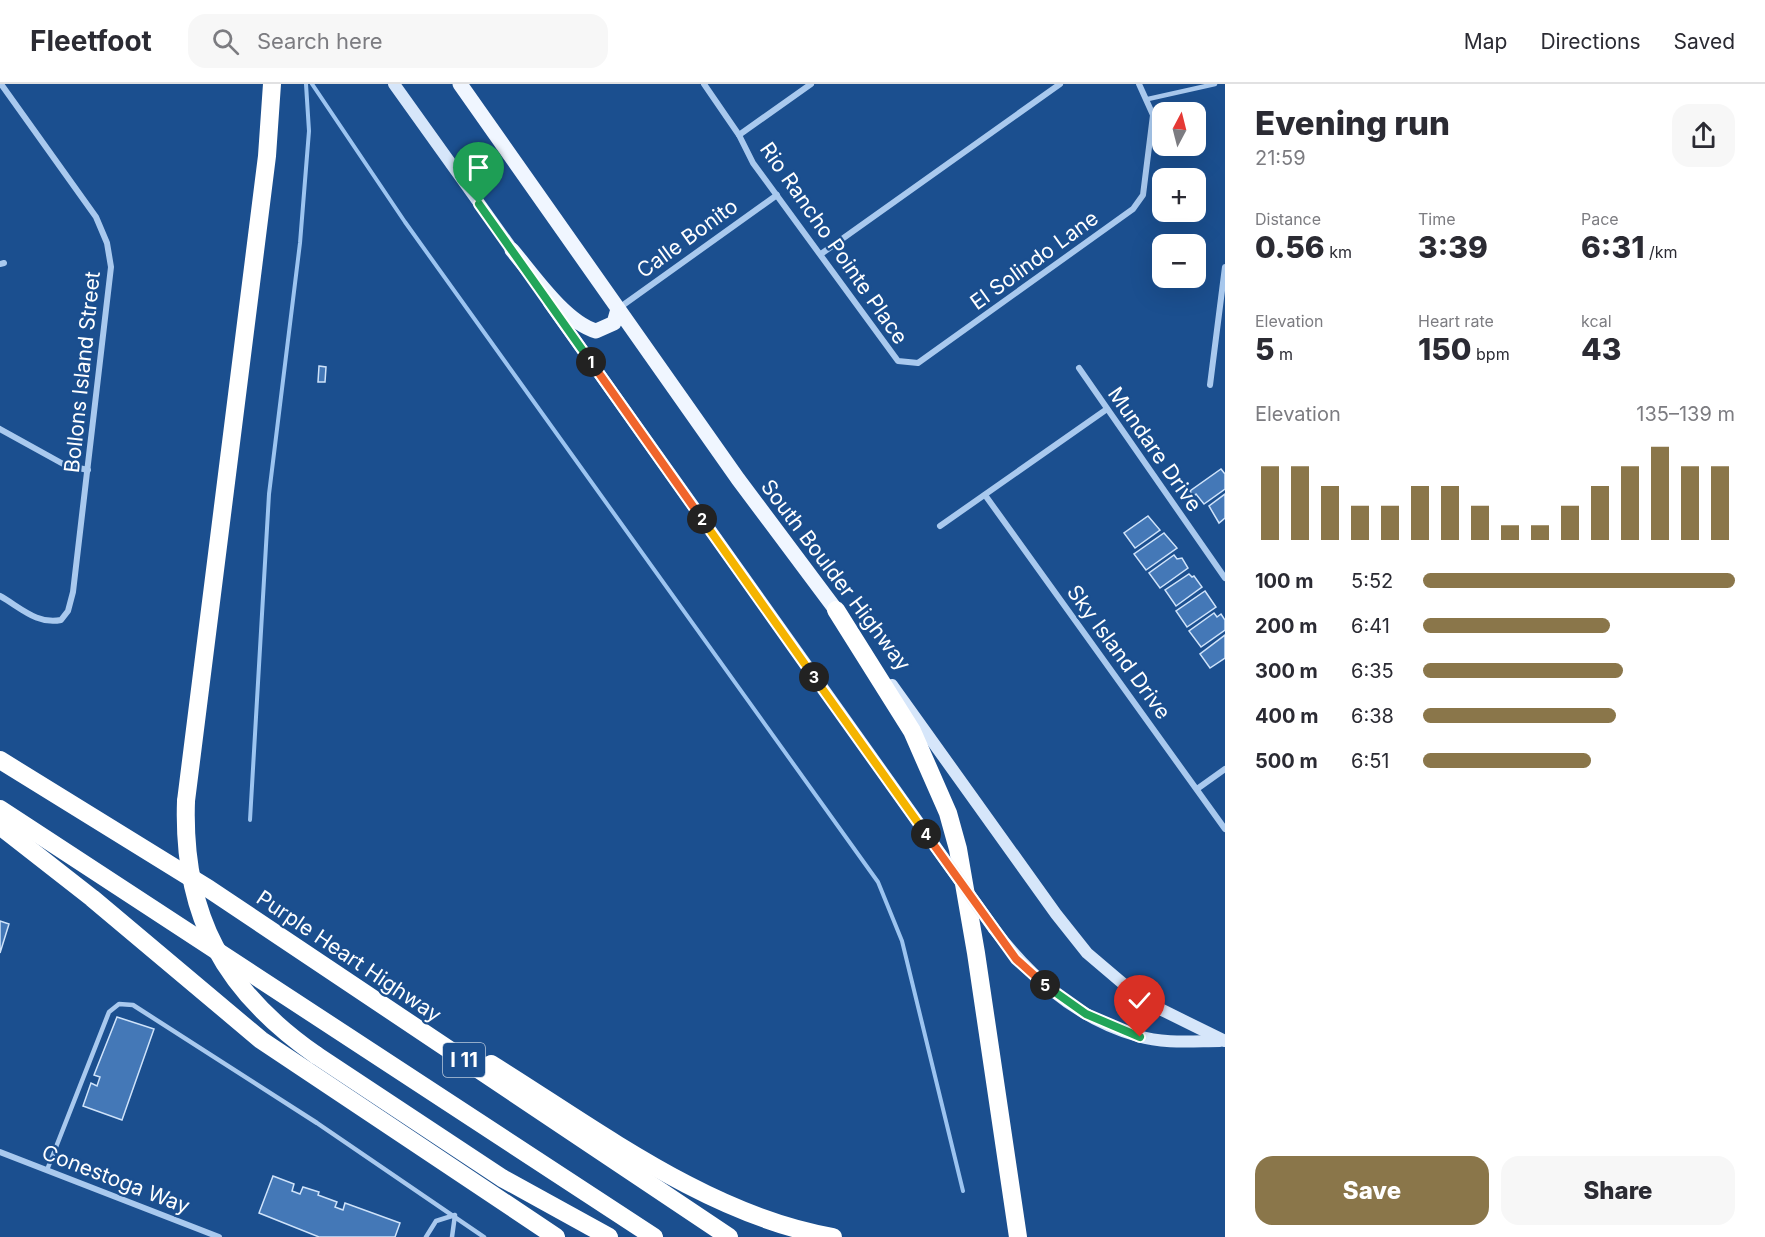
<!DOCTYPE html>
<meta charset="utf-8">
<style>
body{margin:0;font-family:Inter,sans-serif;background:#f7f7f7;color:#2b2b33;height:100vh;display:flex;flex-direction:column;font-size:22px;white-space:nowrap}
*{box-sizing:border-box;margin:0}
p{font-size:20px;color:#7c7c81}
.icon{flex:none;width:33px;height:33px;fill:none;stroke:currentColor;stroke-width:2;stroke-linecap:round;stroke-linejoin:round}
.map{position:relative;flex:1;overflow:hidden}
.panel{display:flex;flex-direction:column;background:#fff;width:540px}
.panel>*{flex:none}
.needle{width:39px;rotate:7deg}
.tools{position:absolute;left:1152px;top:18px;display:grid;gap:12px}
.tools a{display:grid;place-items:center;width:54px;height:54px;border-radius:12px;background:#fff;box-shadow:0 6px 24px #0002;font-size:30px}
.pin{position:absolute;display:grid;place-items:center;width:51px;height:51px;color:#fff;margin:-62px -26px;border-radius:50% 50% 50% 0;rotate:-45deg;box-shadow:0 0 6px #0007}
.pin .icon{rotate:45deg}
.km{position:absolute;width:30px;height:30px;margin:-15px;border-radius:50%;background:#222;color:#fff;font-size:16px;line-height:30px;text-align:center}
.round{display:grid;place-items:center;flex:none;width:63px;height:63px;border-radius:18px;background:#f7f7f7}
.overview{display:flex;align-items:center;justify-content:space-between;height:102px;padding:0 30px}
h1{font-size:33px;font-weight:800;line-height:45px}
.figures{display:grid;grid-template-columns:repeat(3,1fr);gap:9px;height:102px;padding:6px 30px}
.figures div{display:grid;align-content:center}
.figures b{font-size:30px;font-weight:800}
.figures small{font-size:16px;font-weight:400}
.figures p{font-size:16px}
.chart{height:168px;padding:12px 30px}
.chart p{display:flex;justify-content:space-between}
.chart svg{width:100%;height:108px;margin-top:6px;stroke:#8a764a;stroke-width:6}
.action{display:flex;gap:12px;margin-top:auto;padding:12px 30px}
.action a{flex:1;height:69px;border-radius:18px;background:#8a764a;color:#fff;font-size:24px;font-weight:800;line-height:69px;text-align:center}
.action a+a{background:#f7f7f7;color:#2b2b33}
ul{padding:0 30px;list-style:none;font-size:20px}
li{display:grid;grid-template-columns:96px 72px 1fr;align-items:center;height:45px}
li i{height:15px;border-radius:8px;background:#8a764a}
header{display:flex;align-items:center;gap:36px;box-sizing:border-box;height:84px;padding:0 30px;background:#fff;border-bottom:2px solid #e1e1e2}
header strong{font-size:28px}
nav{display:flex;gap:33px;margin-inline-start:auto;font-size:21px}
.search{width:420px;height:54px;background:#f7f7f7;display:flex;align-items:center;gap:15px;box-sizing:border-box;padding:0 21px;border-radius:18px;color:#7c7c81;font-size:22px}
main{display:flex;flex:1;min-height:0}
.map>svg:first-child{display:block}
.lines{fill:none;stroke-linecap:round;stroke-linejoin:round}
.stream{stroke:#9cc4f0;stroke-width:4}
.building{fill:#4478b7;stroke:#cfe3fa;stroke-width:1.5}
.service{stroke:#a9c9ee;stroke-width:4.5}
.minor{stroke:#a9c9ee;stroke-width:6}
.secondary{stroke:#d6e6fa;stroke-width:12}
.primary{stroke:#f0f6ff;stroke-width:15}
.motorway{stroke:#fff;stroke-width:18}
.secondary-bridge{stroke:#d6e6fa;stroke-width:12}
.motorway-bridge{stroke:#fff;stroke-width:18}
.split-1-casing{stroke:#fff;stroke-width:12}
.split-2-casing{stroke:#fff;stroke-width:12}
.split-3-casing{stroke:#fff;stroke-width:12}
.split-4-casing{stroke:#fff;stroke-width:12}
.split-5-casing{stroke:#fff;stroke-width:12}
.split-6-casing{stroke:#fff;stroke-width:12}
.split-1{stroke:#22a559;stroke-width:8}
.split-2{stroke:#f0652b;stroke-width:8}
.split-3{stroke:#f5b400;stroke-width:8}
.split-4{stroke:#f5b400;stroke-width:8}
.split-5{stroke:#f0652b;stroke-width:8}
.split-6{stroke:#22a559;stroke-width:8}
.labels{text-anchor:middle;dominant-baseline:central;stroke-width:4.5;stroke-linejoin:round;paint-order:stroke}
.shield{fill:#1b4f8f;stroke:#bbcadd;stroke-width:1.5}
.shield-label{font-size:20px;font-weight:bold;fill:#fff}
.street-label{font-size:21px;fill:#fff;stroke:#1b4f8f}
</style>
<header>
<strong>Fleetfoot</strong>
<div class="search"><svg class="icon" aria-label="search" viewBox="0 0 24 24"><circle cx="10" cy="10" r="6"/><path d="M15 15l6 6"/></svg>Search here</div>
<nav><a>Map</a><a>Directions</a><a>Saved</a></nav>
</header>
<main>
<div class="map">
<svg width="1225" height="1153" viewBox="0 0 1225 1153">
<rect width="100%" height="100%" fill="#1b4f8f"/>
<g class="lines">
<g class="stream">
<path d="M312,0L405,138L878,798L902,857L963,1107"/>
<path d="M250,736L269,410L300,159L309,47L306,0"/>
</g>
</g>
<g class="building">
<path d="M319,282L326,283L325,298H318Z"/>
<path d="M1221,385L1225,390V405L1204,420L1196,410L1194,412L1190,407Z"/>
<path d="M1225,410V434L1219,439L1209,422Z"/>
<path d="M1148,432L1160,446L1135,464L1124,449Z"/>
<path d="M1164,449L1177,464L1146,486L1134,470Z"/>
<path d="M1174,471L1177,475L1182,474L1188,484L1160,504L1149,489Z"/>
<path d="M1189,490L1192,493L1194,492L1202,503L1176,522L1165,506Z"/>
<path d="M1205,507L1216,523L1187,543L1176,527Z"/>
<path d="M1214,529L1217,533L1221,530L1225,536V546L1201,563L1189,547Z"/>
<path d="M1225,551V574L1210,584L1200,570Z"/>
<path d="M0,837L9,840L0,869Z"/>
<path d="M117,933L154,945L122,1036L83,1022L91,999L97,1002L100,993L94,991Z"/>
<path d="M273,1092L294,1100L292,1107L300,1110L303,1103L319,1108L318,1111L337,1118L335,1123L343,1126L345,1119L400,1139L395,1153H319L259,1129Z"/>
</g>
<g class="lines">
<g class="service">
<path d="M1148,15L1215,0"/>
<path d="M47,1086L109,928L119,920L133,921L317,1039L484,1153"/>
<path d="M426,1153L436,1137L455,1131L452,1153"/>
</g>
<g class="minor">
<path d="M704,0L739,51L753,79L898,277L918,279L1133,125L1143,111L1153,31L1139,0"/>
<path d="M739,51L811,0"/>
<path d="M821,170L1060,0"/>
<path d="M0,180L4,179"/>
<path d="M619,224L777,111"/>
<path d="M1079,284L1225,494"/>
<path d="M1210,301L1225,183"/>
<path d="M0,345L65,381L88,386"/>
<path d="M985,411L1225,745"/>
<path d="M940,442L1107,325"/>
<path d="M0,512C20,523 37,541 61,536L68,527L73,508L111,183L107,159L96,133L1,0"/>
<path d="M1197,705L1225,685"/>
<path d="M0,1068L219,1153"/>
</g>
<g class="secondary">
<path d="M394,0L517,172"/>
<path d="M549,219L923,745"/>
<path d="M892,601L1056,830L1087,869L1127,903L1160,925L1225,957"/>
<path d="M994,845C1031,894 1077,935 1138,952C1164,960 1194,957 1220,957"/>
</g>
<g class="primary">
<path d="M460,0L738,395L836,526"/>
<path d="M512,166C533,191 565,238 596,247L614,239L618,225"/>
</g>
<g class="motorway">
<path d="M836,526L912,647L948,729L958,765L976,869L1018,1153"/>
<path d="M0,676L209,805L729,1153"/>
<path d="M186,717L267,72L272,0"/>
<path d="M0,725L654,1153"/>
<path d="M0,742L92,814L261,956L556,1153"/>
<path d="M316,971L502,1094L609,1153"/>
<path d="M491,980C596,1045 709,1132 833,1153"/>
</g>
<path class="secondary-bridge" d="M923,745L994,845"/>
<path class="motorway-bridge" d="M186,717C182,831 224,907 316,971"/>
</g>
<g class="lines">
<g class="split-1-casing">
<path id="split-1" d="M479,120L591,278"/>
</g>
<g class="split-2-casing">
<path id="split-2" d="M591,278L702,435"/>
</g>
<g class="split-3-casing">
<path id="split-3" d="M702,435L814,593"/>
</g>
<g class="split-4-casing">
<path id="split-4" d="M814,593L926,750"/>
</g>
<g class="split-5-casing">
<path id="split-5" d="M926,750L1016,875L1045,901"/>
</g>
<g class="split-6-casing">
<path id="split-6" d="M1045,901L1086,930L1140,953"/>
</g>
<use href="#split-1" class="split-1"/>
<use href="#split-2" class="split-2"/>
<use href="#split-3" class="split-3"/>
<use href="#split-4" class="split-4"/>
<use href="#split-5" class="split-5"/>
<use href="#split-6" class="split-6"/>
</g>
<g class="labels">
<rect class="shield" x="443" y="959" width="42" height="34" rx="4.5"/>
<g class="shield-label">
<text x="464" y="976">I 11</text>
</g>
<g class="street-label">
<text transform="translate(687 154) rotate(-36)">Calle Bonito</text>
<text transform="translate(834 159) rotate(55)">Rio Rancho Pointe Place</text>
<text transform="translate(1034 176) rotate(-36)">El Solindo Lane</text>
<text transform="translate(82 288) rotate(-84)">Bollons Island Street</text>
<text transform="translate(1155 365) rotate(55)">Mundare Drive</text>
<text transform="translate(836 491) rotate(53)">South Boulder Highway</text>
<text transform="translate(1119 568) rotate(54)">Sky Island Drive</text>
<text transform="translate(349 872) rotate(34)">Purple Heart Highway</text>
<text transform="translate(116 1095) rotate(21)">Conestoga Way</text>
</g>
</g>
</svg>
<div class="tools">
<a><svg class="needle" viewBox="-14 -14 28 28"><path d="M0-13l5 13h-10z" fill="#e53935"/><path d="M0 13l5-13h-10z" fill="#7c7c81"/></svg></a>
<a>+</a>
<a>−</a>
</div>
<div class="pin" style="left:479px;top:120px;background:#1e9e55"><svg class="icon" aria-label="arrive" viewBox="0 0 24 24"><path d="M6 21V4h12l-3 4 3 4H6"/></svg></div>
<div class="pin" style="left:1140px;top:953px;background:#d93025"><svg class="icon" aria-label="check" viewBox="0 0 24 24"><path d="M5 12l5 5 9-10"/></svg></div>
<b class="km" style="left:591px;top:278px">1</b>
<b class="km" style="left:702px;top:435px">2</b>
<b class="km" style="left:814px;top:593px">3</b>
<b class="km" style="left:926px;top:750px">4</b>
<b class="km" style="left:1045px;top:901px">5</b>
</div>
<section class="panel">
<div class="overview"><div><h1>Evening run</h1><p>21:59</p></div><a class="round"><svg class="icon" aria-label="share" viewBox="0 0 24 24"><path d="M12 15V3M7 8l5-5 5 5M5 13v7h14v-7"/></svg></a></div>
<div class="figures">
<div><p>Distance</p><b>0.56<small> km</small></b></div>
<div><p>Time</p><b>3:39</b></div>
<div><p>Pace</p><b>6:31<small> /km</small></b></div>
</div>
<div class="figures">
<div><p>Elevation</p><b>5<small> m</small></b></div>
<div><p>Heart rate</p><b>150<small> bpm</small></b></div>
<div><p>kcal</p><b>43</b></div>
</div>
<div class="chart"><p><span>Elevation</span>135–139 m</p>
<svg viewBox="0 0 160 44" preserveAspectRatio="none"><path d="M5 44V14M15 44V14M25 44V22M35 44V30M45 44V30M55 44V22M65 44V22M75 44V30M85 44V38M95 44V38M105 44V30M115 44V22M125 44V14M135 44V6M145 44V14M155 44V14"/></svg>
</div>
<ul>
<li><b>100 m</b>5:52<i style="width:100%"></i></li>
<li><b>200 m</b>6:41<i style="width:60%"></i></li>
<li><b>300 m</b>6:35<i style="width:64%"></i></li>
<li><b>400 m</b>6:38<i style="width:62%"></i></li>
<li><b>500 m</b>6:51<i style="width:54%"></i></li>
</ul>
<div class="action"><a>Save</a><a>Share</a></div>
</section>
</main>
